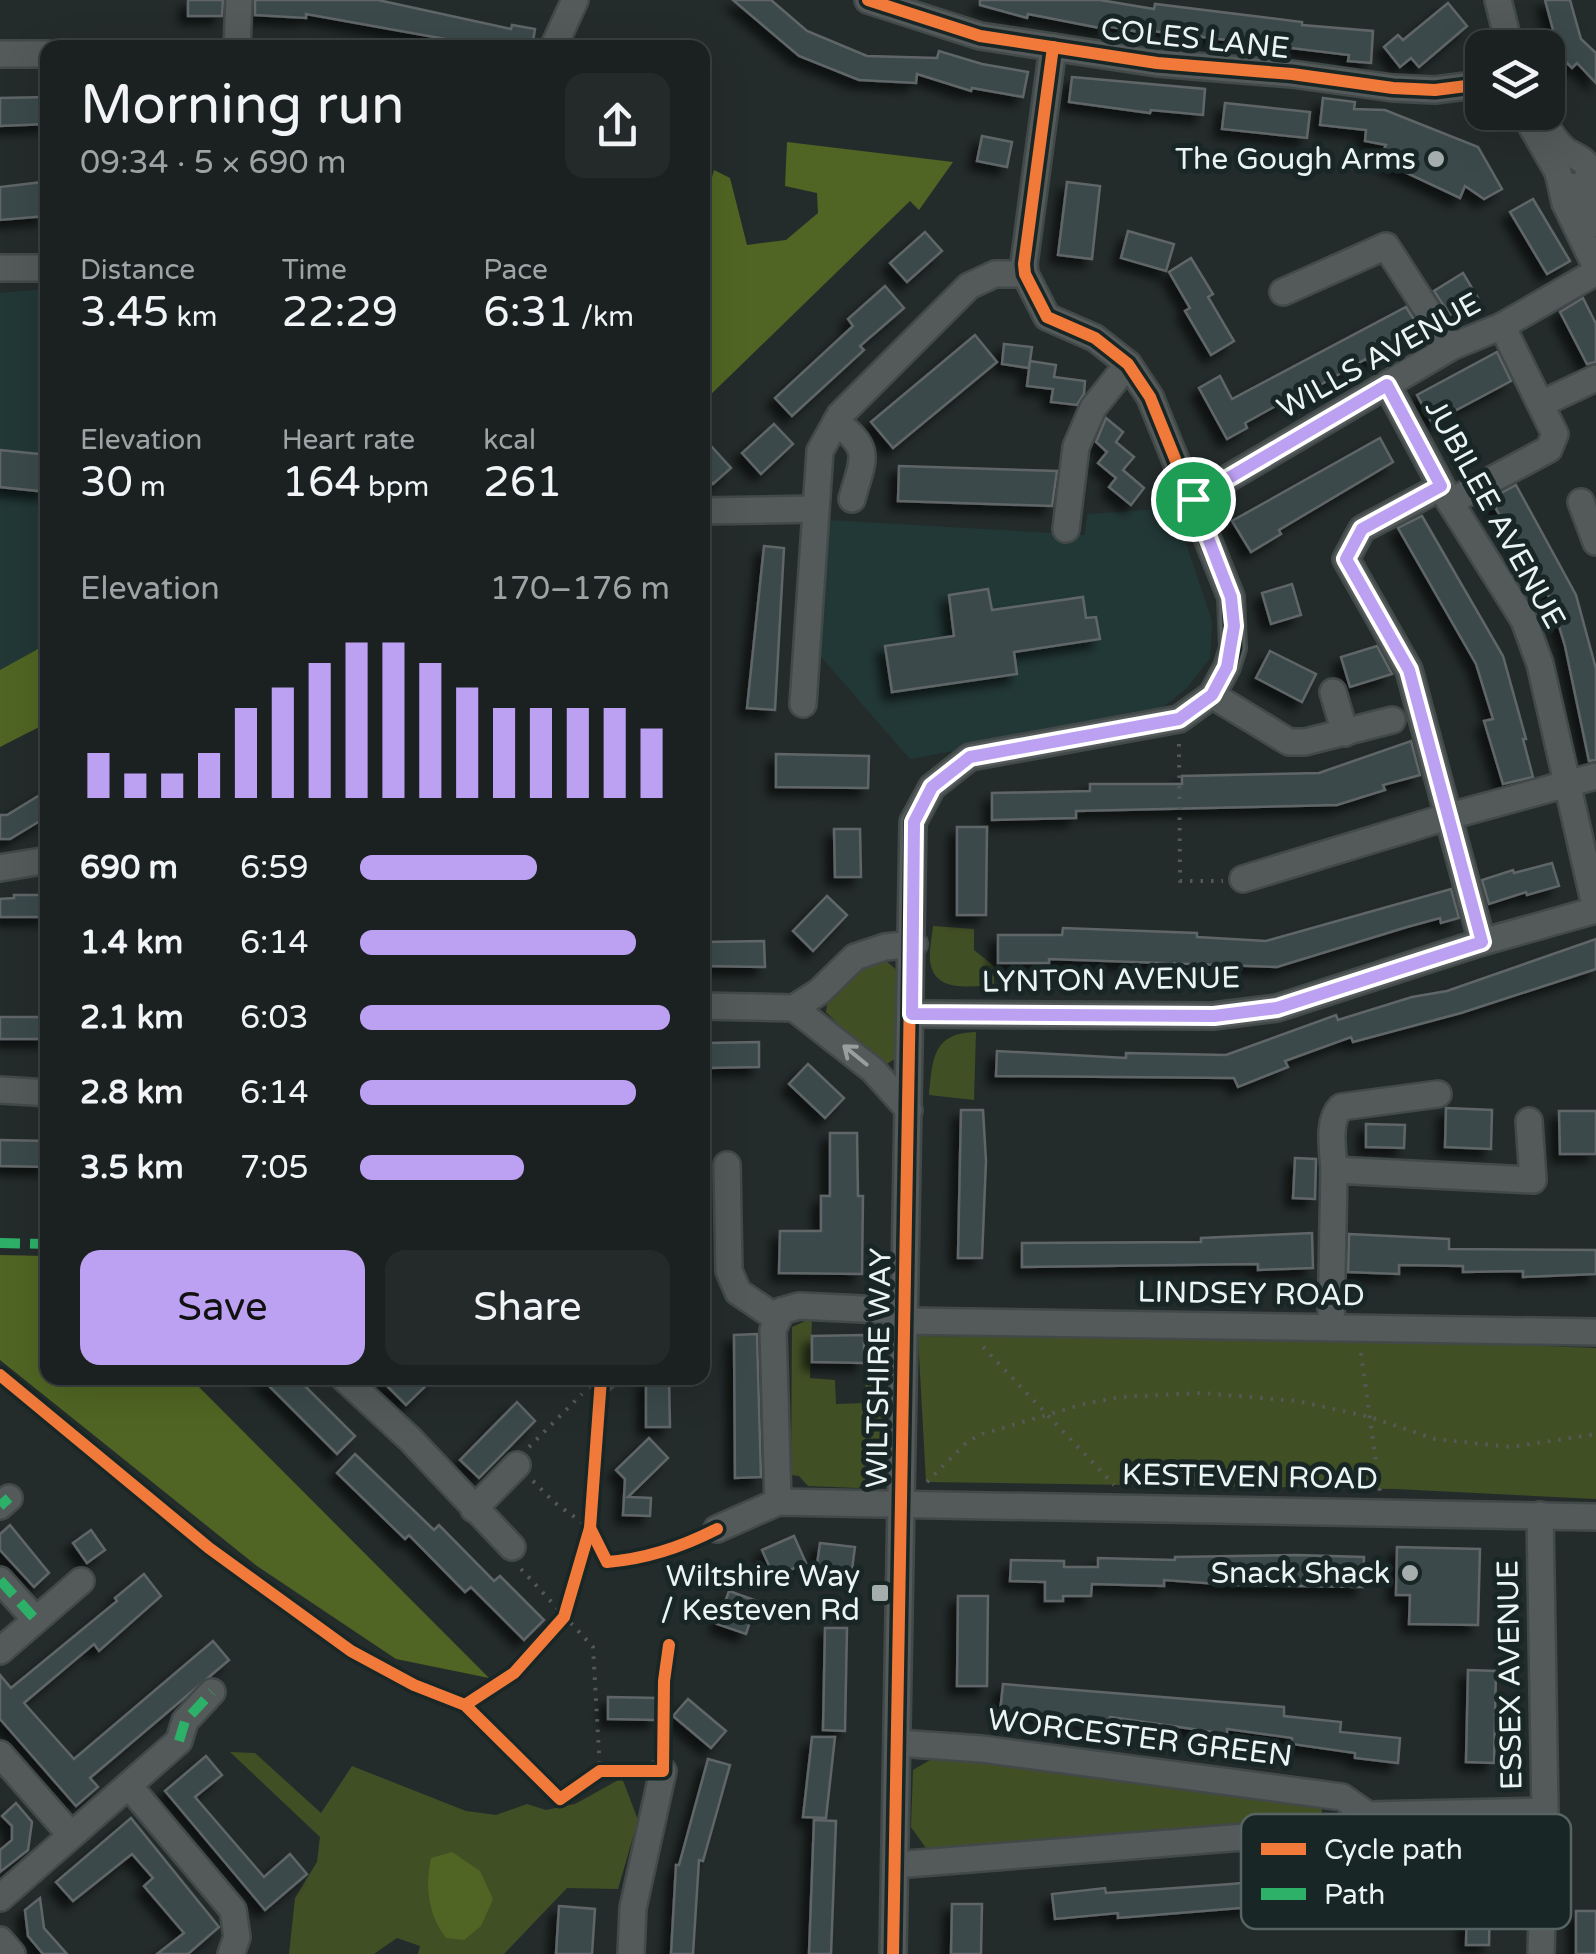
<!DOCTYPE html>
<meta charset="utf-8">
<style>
body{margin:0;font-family:"Varela Round",sans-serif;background:#242929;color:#f1f3f6;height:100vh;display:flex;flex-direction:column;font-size:38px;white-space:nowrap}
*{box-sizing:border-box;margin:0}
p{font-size:32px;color:#a0a3a5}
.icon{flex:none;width:55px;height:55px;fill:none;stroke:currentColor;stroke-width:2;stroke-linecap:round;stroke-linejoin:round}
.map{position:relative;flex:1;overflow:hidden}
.panel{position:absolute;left:40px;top:40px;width:670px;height:1345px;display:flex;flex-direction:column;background:#1b2120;border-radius:20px;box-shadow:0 10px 40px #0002,0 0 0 2px #393e3e}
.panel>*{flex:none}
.fabs{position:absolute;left:1465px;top:30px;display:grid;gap:20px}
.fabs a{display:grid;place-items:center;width:100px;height:100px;border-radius:20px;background:#1b2120;box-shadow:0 10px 40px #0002,0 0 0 2px #393e3e;font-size:50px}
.pin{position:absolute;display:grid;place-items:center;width:85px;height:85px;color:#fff;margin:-42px;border:5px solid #fff;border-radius:50%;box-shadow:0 2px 10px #0007}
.round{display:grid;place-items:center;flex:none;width:105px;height:105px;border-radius:20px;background:#242929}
.summary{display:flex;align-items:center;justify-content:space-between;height:170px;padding:0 40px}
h1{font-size:55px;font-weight:600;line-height:75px}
.metrics{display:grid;grid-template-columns:repeat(3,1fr);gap:15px;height:170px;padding:10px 40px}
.metrics div{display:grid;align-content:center}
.metrics b{font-size:42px;font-weight:600}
.metrics small{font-size:28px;font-weight:400}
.metrics p{font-size:28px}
.chart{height:280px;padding:20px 40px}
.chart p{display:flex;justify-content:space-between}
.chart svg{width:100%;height:180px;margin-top:10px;stroke:#bca0f2;stroke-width:6}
.primary-button{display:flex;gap:20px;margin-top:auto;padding:20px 40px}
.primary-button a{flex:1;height:115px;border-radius:20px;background:#bca0f2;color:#111;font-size:40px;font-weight:600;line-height:115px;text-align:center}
.primary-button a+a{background:#242929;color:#f1f3f6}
ul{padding:0 40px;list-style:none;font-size:32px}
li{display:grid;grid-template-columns:160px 120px 1fr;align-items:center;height:75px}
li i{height:25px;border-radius:12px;background:#bca0f2}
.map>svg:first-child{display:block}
.built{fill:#223836}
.green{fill:#414f25}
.forest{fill:#506523}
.building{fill:#3b494c;stroke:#606667;stroke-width:2.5;filter:url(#shadow)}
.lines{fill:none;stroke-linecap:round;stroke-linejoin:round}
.minor-casing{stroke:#424949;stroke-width:30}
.path{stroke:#545958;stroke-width:4;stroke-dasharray:2.5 8;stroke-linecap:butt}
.minor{stroke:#545a59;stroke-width:25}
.quiet{stroke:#2db169;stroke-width:10;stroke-dasharray:20 10;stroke-linecap:butt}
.cycleway-casing{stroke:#182625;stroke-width:19}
.cycleway{stroke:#f17a3a;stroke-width:12}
.oneway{stroke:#989f9e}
.route-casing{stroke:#fff;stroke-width:20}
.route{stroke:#bca0f2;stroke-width:12}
.poi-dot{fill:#a5aead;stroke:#182625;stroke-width:4}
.labels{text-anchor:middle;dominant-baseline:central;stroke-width:10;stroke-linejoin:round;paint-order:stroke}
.street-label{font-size:30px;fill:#ebf4f3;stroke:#182625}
.poi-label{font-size:30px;fill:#ebf4f3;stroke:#182625;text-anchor:end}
.key{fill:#182625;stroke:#576463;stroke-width:2.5}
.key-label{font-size:28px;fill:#ebf4f3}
</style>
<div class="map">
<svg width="1596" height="1954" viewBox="0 0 1596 1954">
<defs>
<filter id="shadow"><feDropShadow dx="-8" dy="8" stdDeviation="5" flood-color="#0009"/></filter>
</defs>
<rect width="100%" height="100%" fill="#242c2b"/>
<g class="built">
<path d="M47,289V709L0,727V293Z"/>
<path d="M1174,508L1212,621L1210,658L1187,688L1154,714L910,759L815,650L827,520L1085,535L1087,514Z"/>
</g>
<g class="green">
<path d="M933,926L974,929V950L994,966V985C973,986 938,993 931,966C928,955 932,937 933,926Z"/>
<path d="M884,959L901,974L900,1056L885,1065L866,1052L826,1012L827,1005L870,962Z"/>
<path d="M976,1032L974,1100L929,1095C933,1059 932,1033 976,1032Z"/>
<path d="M812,1318L810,1378L835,1380L836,1404L866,1403L864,1319L882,1326L883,1469L858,1488L808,1486L799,1476L791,1475L792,1327Z"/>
<path d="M918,1336L1409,1341L1596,1348V1499L1396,1489L926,1482Z"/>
<path d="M230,1752L255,1753L321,1813L352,1766L466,1811L496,1815L527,1804L546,1810L575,1804L622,1778L638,1820L618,1889L567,1888L504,1954H418L420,1946L397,1938L374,1954H289L295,1898L317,1862L320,1837Z"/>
<path d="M940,1754L1321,1801L1323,1822L926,1848L911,1827L913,1770Z"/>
</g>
<g class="forest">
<path d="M787,142L953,162L919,210L910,201L703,402V210L714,170L730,178L747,245L786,240L818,213L817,193L785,186Z"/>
<path d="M47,644V723L0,747V670Z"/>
<path d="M0,1255L47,1256L48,1378H190L489,1678L396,1659L257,1566L0,1360Z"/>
<path d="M452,1852L480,1871L493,1899L481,1926L464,1940L446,1938C428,1915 425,1886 431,1858Z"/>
</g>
<g class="building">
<path d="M188,0H223L222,16H188Z"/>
<path d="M255,0H378L511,29L512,25L535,29L532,48H495L306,14V18L255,15Z"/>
<path d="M733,0H771L807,31L867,56L937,58L939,51L982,64L1028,72L1023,97L972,88L971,91L917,74L916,83L859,80L799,56Z"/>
<path d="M980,0H1100L1154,9L1155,4L1302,22V25L1373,31L1371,63L1348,61L1349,55L1144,30V33L1106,26L1105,29L1028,14L1027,18L980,5Z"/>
<path d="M1545,0H1570L1581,39L1596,53V83L1577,63L1572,68L1560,56Z"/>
<path d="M1448,3L1467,26L1419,67L1411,58L1400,67L1384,47L1398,35L1403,40Z"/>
<path d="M1072,77L1205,89L1203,115L1151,110L1150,113L1069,102Z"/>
<path d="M48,97V124L0,126V98Z"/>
<path d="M1323,98L1355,102L1354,109L1385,110L1478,147L1502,189L1484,199L1465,186L1460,198L1379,160L1386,145L1365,141L1366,130L1320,125Z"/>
<path d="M1225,103L1310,112L1307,138L1222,129Z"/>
<path d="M982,136L1012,142L1007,167L977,161Z"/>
<path d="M43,182L46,216L0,220V187Z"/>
<path d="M1067,182L1100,186L1092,259L1058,255Z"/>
<path d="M1533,199L1570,261L1547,274L1510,212Z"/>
<path d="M1128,231L1174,244L1166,271L1121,258Z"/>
<path d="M925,232L942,251L907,282L890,263Z"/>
<path d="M1191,258L1213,294L1208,297L1234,341L1211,355L1185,311L1190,308L1169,272Z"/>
<path d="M1463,273L1478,298L1450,315L1434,291Z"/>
<path d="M885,286L904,308L860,346L864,350L792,416L775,398L853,326L848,319Z"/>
<path d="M1583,298L1596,324V362L1587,364L1560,312Z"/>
<path d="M1406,307L1422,332L1368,362L1366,359L1313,389L1312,386L1245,423L1247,428L1227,439L1199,388L1220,376L1232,399Z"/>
<path d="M975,335L997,362L893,448L871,422Z"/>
<path d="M1004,344L1032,347L1029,368L1002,364Z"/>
<path d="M1497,352L1511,381L1432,423L1417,395Z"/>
<path d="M1030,361L1056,365L1054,377L1085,381L1084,394L1077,405L1051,402L1053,389L1027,386Z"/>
<path d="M1106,418L1123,432L1116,442L1134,457L1123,470L1144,488L1131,505L1109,487L1116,478L1098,463L1107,452L1096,442Z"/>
<path d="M774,424L793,444L761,474L742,453Z"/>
<path d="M702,436L731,468L713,484L702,472Z"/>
<path d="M1380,438L1393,462L1279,530L1281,534L1251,552L1232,521Z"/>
<path d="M0,450L48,455V492L0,487Z"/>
<path d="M899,466L1057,471L1052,506L898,501Z"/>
<path d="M1516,485L1576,595L1596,669V760L1589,761L1565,646L1551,600L1490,499Z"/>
<path d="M1422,516L1503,656L1526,739H1523L1533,777L1503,784L1484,721L1493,719L1476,664L1398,528Z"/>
<path d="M764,546L784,548L775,710L747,708Z"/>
<path d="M1292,584L1301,615L1271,624L1262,593Z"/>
<path d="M988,589L992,610L1083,597L1086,618L1096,617L1100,639L1014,652L1017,674L892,692L885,646L954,636L949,595Z"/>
<path d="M1377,646L1392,674L1350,687L1341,657Z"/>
<path d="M1270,651L1316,674L1302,702L1256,678Z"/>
<path d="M1411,741L1420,775L1383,785L1385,790L1337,805L1076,811V818L992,820V793L1090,791V784H1182V776L1319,773Z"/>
<path d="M776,754L869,756L868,788L776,787Z"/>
<path d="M48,790V816L10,839H0V815H7Z"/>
<path d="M957,827H987L986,915H957Z"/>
<path d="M834,829H860L861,877H835Z"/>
<path d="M1552,863L1559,886L1527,895L1526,892L1489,904L1482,880L1513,870L1514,873Z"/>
<path d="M1451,889L1459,918L1441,923L1440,918L1407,927L1277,967L1049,959V963H998V935H1062L1063,928L1197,933V937L1266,941Z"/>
<path d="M14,895H48V917H0V899L14,898Z"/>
<path d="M827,896L847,915L813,951L793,931Z"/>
<path d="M1596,939V969L1461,1013L1353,1042L1351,1037L1285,1061L1288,1067L1238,1087L1234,1078L996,1076L997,1051L1126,1058V1053L1226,1055L1336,1015L1338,1020L1412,997L1447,991Z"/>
<path d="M764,941L765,967L702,966V942Z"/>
<rect x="0" y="1017" width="48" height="22"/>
<path d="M759,1042V1067L707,1068V1043Z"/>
<path d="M808,1064L844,1098L825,1118L789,1084Z"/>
<path d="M1446,1108L1492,1110L1491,1149L1445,1147Z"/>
<path d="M961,1110H983L986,1161L982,1258H958Z"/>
<path d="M1559,1111H1596V1154H1560Z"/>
<path d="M1366,1124L1405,1125L1404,1148L1366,1147Z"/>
<path d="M830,1133H857L858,1196H863L862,1274L779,1273L780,1231H821V1196H830Z"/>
<path d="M0,1140L48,1141V1167L0,1166Z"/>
<path d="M1295,1158L1316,1159L1315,1199L1293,1198Z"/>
<path d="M1312,1233L1313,1268L1258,1270V1264L1022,1267V1243L1201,1242V1238Z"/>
<path d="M1349,1234L1449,1239V1249L1596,1250V1274L1523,1277V1271L1463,1272V1266L1399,1265V1274L1348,1272Z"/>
<path d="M757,1334L761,1477L735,1478L734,1335Z"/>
<path d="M864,1335V1363L812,1362V1336Z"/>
<path d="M261,1378H297L355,1436L337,1454Z"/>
<path d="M379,1378H434L406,1405Z"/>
<path d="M646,1378H669L670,1427H646Z"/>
<path d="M517,1402L535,1421L479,1478L460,1460Z"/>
<path d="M649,1438L668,1458L628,1497L651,1498L650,1516L623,1515L625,1479L616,1470Z"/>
<path d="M355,1454L434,1530L439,1525L494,1581L500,1576L544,1620L524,1640L471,1587L465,1592L409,1535L405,1539L337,1473Z"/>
<path d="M10,1525L49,1573L34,1587L0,1550V1534Z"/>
<path d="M91,1530L105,1550L87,1563L73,1543Z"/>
<path d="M794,1536L806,1563L774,1577L762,1550Z"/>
<path d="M820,1543L855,1547L851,1577L816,1572Z"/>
<path d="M1397,1547L1480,1549L1478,1625L1409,1624L1410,1595H1396Z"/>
<path d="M1296,1555L1364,1557L1363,1587L1233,1585L1164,1580V1586L1092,1584L1091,1596H1063V1601H1045V1582L1010,1581L1011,1560L1064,1561V1567H1098V1558L1175,1560V1557Z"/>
<path d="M144,1574L161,1596L99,1651L94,1644L24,1703L74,1759L213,1641L229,1660L90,1778L98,1787L76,1806L0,1719V1675L11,1688L117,1601L115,1598Z"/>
<path d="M729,1591L757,1601L746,1634L717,1624Z"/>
<path d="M958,1596H988L987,1686H957Z"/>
<path d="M825,1628H847L845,1731L823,1730Z"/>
<path d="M1468,1670L1496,1671L1494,1763L1466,1762Z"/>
<path d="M1003,1684L1284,1707V1716L1341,1722L1340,1732L1400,1738L1398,1763L1355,1758V1753L1292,1744V1738L1227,1729V1734L1110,1717L1109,1722L1000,1712Z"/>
<path d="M608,1697L658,1698L657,1720L608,1719Z"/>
<path d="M688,1699L726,1731L711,1748L673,1716Z"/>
<path d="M812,1737H835L826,1818L803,1817Z"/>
<path d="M206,1756L222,1775L195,1797L264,1877L290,1854L307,1874L265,1910L165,1791Z"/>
<path d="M708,1759L730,1765L703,1861L699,1860L693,1954H671L676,1865H679Z"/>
<path d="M16,1803L32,1822L28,1850L0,1872V1850L12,1840V1826L2,1816Z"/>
<path d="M131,1818L219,1927L188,1954H157L184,1933L144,1886L153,1878L132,1854L73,1901L56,1882Z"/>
<path d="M814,1820L836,1821L831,1954H809Z"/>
<path d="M1468,1859H1491L1489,1945H1466Z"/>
<path d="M1347,1866L1349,1892L1289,1897V1904L1118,1918V1913L1055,1919L1052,1894L1105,1888L1106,1893L1231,1884L1295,1878L1294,1871Z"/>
<path d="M40,1898L44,1928L67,1954H43L28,1936L25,1910Z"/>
<path d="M952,1904H982L981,1954H951Z"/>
<path d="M559,1906L595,1909L592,1954H556Z"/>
<rect x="1576" y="1911" width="20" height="43"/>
</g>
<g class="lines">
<g class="minor-casing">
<g id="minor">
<path d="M868,0L980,36L1157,63L1292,74L1393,88L1435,90L1482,84"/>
<path d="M1498,0L1510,48"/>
<path d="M237,48L239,0"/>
<path d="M553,48L575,0"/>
<path d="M0,54H48"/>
<path d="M1529,112L1532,127L1558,172L1565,203L1596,267"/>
<path d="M1545,125C1551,134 1557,144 1565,150C1571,155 1580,157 1585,163C1596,180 1577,194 1561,182"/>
<path d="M1584,184V198L1596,224"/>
<path d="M0,268H48"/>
<path d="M1283,292L1386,246L1451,347"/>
<path d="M1387,385L1450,502L1524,620L1540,664L1596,910"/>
<path d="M1543,403L1596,378"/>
<path d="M836,422C873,450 863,458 852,499"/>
<path d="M1441,487L1362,529L1346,559L1409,670L1482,942"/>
<path d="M1193,499L1451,347L1502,326L1596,272"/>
<path d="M1450,502L1549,449L1555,434L1502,326"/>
<path d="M1581,502L1596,542"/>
<path d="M702,511L814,509"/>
<path d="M1066,529L1076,447L1093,408L1128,364"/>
<path d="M1333,692L1345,733"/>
<path d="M1212,695L1289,742H1305L1392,720"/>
<path d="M803,704L820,451L840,415L969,286L995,274H1025"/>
<path d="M0,868L48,860"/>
<path d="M1243,879L1450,816L1596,776"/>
<path d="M702,1006L794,1008L819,992L855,957L885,947L914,944"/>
<path d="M794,1008L873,1070L909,1110"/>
<path d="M912,1014L1213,1016L1277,1008L1482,942L1596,910"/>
<path d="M0,1090L48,1093"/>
<path d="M727,1165L729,1271L738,1292L778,1319"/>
<path d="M1334,1170C1333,1150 1327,1121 1341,1107L1438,1094"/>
<path d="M904,1321L1596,1332"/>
<path d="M1331,1328L1334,1170L1533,1180L1529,1121"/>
<path d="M344,1378L410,1439L512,1547"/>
<path d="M601,1379L603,1378"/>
<path d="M778,1502L773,1330L781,1311L799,1306L905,1311"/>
<path d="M0,1506L9,1498"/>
<path d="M474,1509L517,1465"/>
<path d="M1540,1515L1545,1811L1541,1954"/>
<path d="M717,1529L778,1502L1596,1517"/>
<path d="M0,1580L35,1619"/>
<path d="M0,1651L81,1581"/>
<path d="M897,1743L982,1749L1342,1797L1368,1815"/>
<path d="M0,1754L71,1835"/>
<path d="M129,1786L233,1910L237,1937L231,1954"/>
<path d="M895,1865L1344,1829L1368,1815L1545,1811"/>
<path d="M0,1898L179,1741L185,1721L212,1692"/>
<path d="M0,1940L12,1954"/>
<path d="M631,1954L633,1908L663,1771"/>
<path d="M893,1954L913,822L932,787L970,757L1179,719L1212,695L1227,667L1233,648L1231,597L1150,397L1128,364L1095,338L1047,317L1025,274L1024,264L1053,47"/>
</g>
</g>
<g class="path">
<path d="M1179,744L1180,881H1223"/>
<path d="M983,1347L1114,1485"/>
<path d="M1361,1353L1380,1492"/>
<path d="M529,1447L582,1394"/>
<path d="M533,1481L555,1503L590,1528"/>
<path d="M927,1482L967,1442L982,1434L1084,1404L1121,1397L1201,1393L1297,1401L1370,1417L1435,1439L1511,1447L1596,1434"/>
<path d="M521,1569L593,1647L600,1771"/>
</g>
<use href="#minor" class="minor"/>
<g class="quiet">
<path d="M0,1243L48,1244"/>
<path d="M0,1506L9,1498"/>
<path d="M0,1580L35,1619"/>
<path d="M179,1741L185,1721L212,1692"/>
</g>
<g class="cycleway-casing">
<g id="cycleway">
<path d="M868,0L980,36L1157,63L1292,74L1393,88L1435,90L1482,84"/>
<path d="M0,1375L209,1548L351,1651L414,1685L465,1705L560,1799L600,1771H663L664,1681L669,1645"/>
<path d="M590,1528L607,1562C647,1559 682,1547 717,1529"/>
<path d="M465,1705L514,1673L564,1617L590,1528L601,1379"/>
<path d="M893,1954L913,822L932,787L970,757L1179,719L1212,695L1227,667L1233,648L1231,597L1150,397L1128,364L1095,338L1047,317L1025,274L1024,264L1053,47"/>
</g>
</g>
<use href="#cycleway" class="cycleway"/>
</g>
<defs><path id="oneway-shaft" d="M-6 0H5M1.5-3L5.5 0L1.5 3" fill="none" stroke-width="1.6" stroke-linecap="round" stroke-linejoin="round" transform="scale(2.5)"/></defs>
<use class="oneway" href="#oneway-shaft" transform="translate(855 1055) rotate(-141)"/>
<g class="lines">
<g class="route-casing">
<path id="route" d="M1387,385L1441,486L1362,529L1346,559L1409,670L1482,942L1277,1008L1214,1016L912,1014L914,822L932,787L970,757L1179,719L1212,695L1227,667L1234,626L1231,597L1193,499Z"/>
</g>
<use href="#route" class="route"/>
</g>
<g class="poi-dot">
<circle cx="1436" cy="159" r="10"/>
<circle cx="1410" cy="1573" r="10"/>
<rect x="870" y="1583" width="20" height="20" rx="5"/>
</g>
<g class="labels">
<g class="street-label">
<text transform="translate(1195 39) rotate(6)">COLES LANE</text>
<text transform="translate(1379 356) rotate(-29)">WILLS AVENUE</text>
<text transform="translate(1495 514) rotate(61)">JUBILEE AVENUE</text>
<text transform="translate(1111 980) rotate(-1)">LYNTON AVENUE</text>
<text transform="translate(1251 1294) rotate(1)">LINDSEY ROAD</text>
<text transform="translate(879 1368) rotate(-89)">WILTSHIRE WAY</text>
<text transform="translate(1250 1477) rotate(1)">KESTEVEN ROAD</text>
<text transform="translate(1510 1675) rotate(-91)">ESSEX AVENUE</text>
<text transform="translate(1140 1738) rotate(7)">WORCESTER GREEN</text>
</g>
<g class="poi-label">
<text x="1416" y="159">The Gough Arms</text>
<text x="1390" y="1573">Snack Shack</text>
<text x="860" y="1576">Wiltshire Way<tspan x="860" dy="34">/ Kesteven Rd</tspan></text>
</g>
</g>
<rect x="1241" y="1814" width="330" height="115" rx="15" class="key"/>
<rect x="1261" y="1843" width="45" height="12" fill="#f17a3a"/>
<rect x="1261" y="1888" width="45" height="12" fill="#2db169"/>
<g class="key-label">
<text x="1324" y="1859">Cycle path</text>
<text x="1324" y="1904">Path</text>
</g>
</svg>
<div class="fabs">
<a><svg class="icon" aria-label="layers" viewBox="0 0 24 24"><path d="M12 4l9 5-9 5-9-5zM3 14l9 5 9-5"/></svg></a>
</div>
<div class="pin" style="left:1193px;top:499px;background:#1e9e55"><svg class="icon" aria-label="arrive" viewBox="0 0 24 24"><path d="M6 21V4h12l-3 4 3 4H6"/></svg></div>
<section class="panel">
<div class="summary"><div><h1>Morning run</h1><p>09:34 · 5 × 690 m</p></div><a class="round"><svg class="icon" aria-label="share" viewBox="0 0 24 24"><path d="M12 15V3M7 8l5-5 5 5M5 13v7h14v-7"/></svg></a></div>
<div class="metrics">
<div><p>Distance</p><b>3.45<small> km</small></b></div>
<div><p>Time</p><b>22:29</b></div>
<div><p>Pace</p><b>6:31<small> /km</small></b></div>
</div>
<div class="metrics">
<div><p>Elevation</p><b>30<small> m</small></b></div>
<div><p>Heart rate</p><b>164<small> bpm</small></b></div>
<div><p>kcal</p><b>261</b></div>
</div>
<div class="chart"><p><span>Elevation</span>170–176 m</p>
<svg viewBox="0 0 160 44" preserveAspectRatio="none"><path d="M5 44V33M15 44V38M25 44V38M35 44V33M45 44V22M55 44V17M65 44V11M75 44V6M85 44V6M95 44V11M105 44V17M115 44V22M125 44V22M135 44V22M145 44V22M155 44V27"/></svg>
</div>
<ul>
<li><b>690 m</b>6:59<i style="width:57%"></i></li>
<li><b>1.4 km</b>6:14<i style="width:89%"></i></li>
<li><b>2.1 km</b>6:03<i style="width:100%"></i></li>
<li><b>2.8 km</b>6:14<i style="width:89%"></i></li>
<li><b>3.5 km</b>7:05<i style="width:53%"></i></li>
</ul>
<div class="primary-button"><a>Save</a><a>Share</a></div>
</section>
</div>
